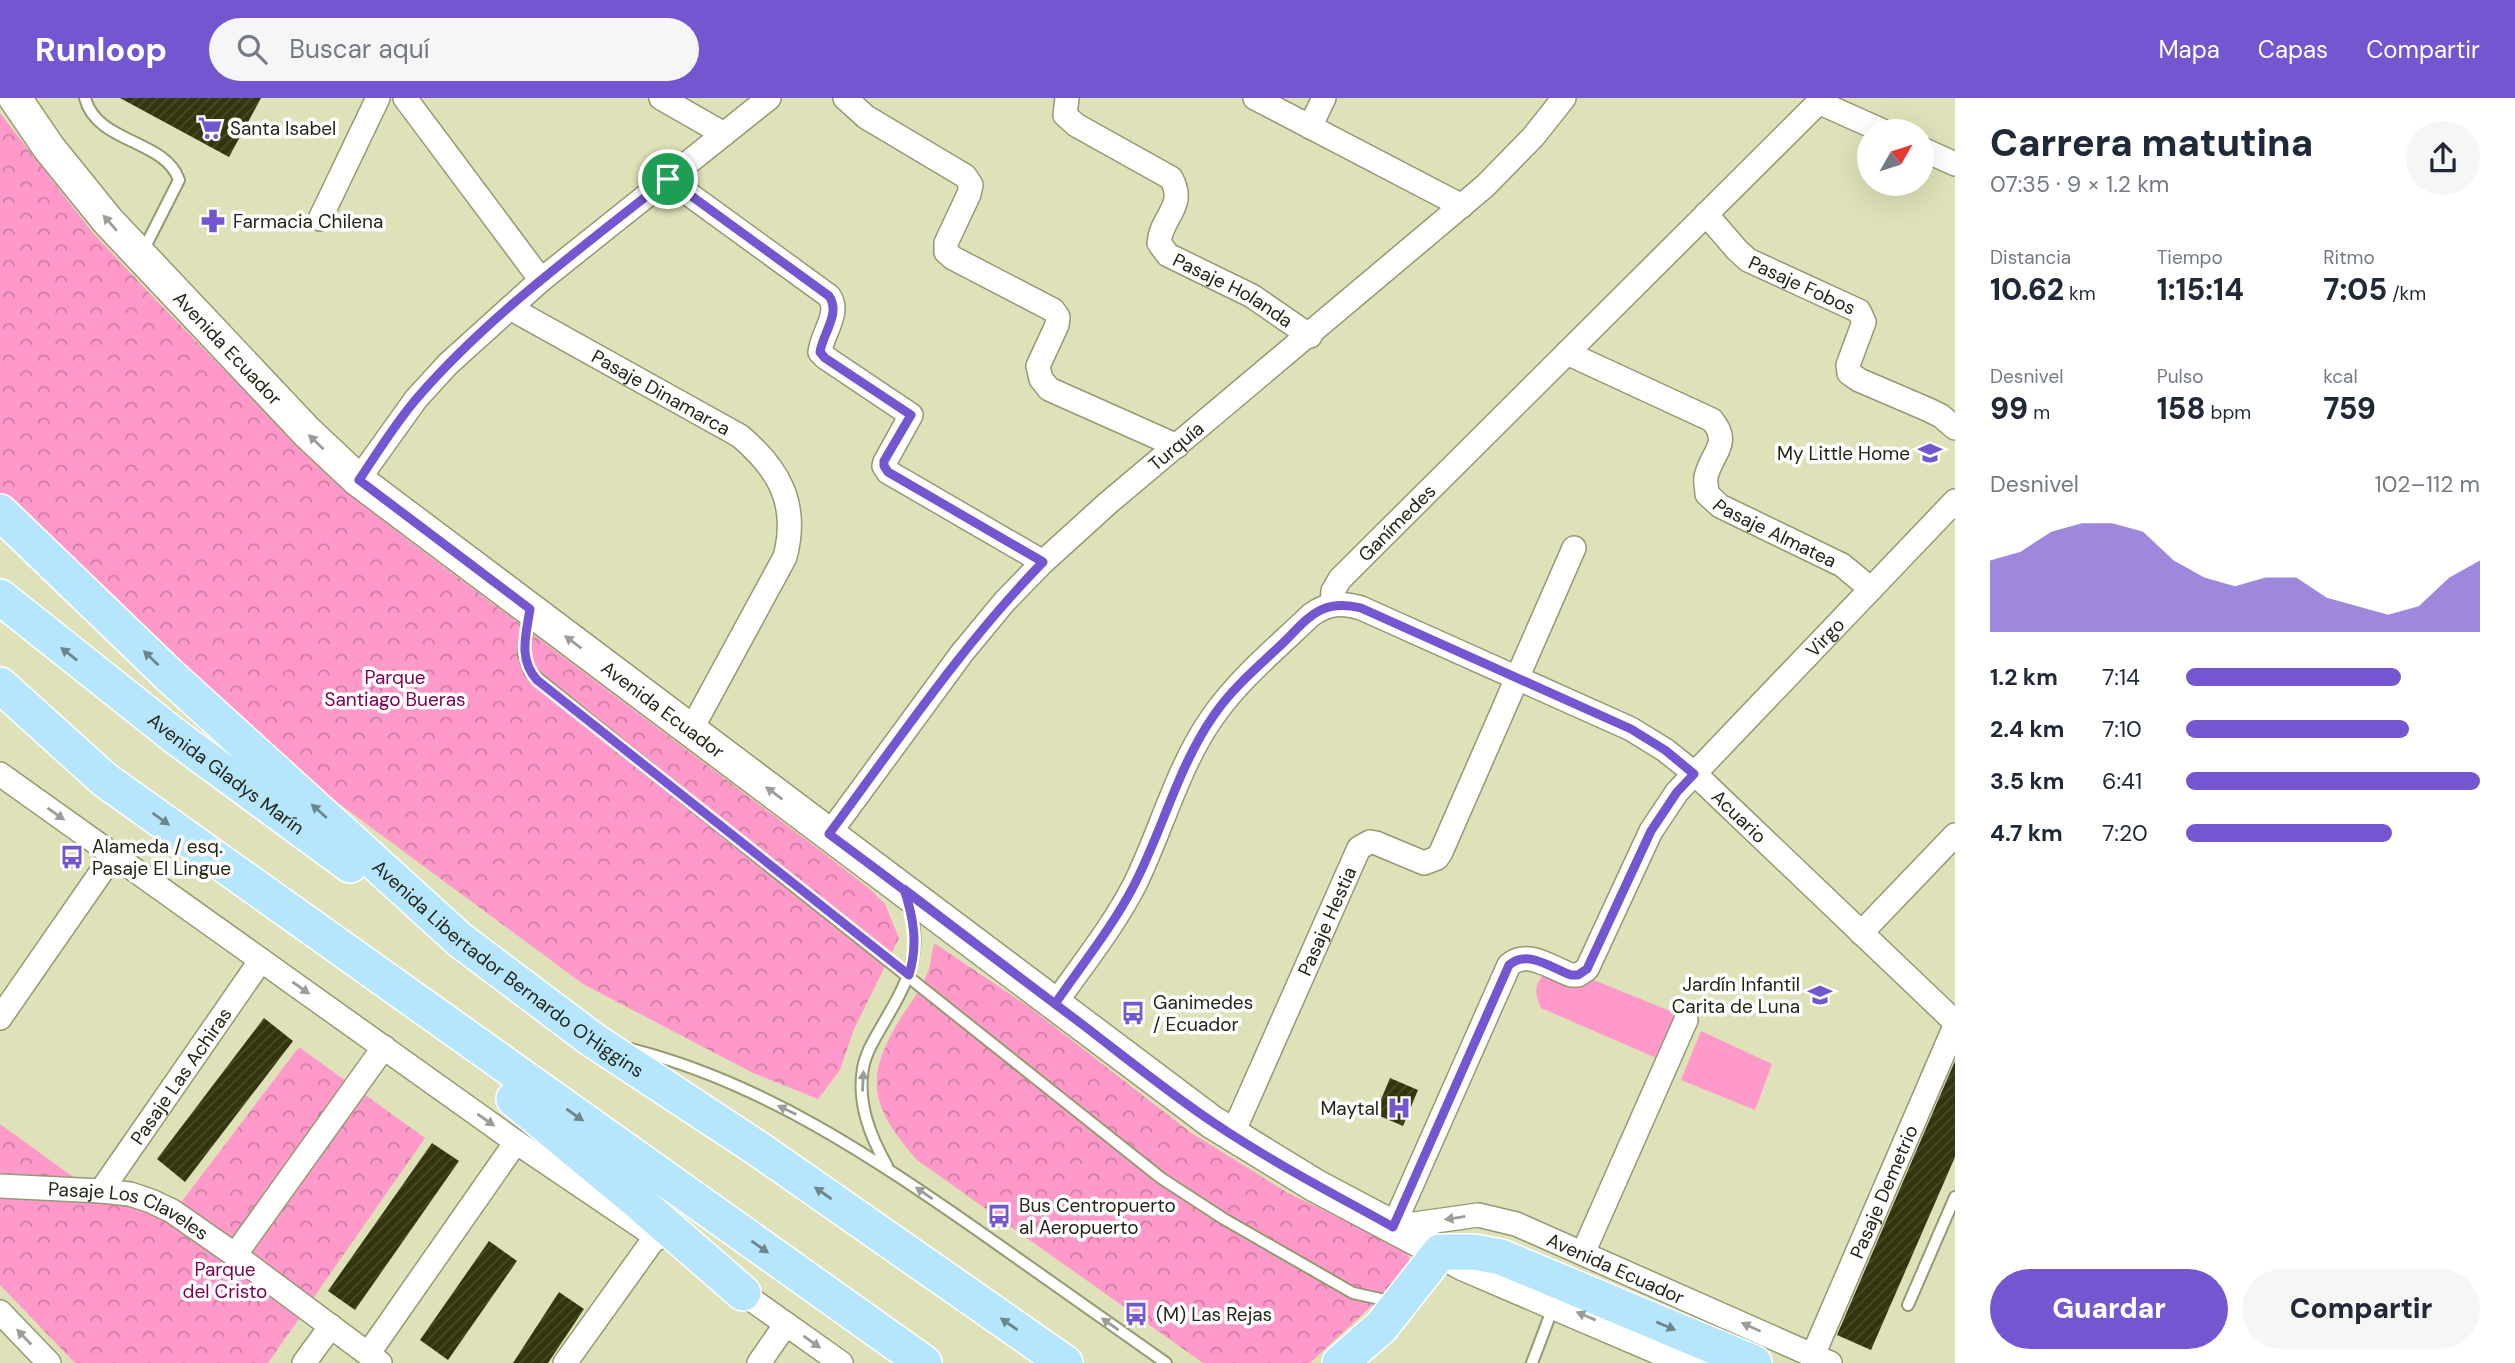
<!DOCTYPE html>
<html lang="es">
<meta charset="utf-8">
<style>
body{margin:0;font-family:"DM Sans",sans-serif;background:#f6f6f7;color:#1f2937;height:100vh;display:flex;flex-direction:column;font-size:26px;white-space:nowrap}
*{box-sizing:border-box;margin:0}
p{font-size:23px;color:#747a83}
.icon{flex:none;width:38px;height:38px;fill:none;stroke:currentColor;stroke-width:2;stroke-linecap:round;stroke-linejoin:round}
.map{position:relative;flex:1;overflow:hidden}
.panel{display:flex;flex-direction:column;background:#fff;width:560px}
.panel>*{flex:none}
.needle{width:46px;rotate:51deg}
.tools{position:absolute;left:1857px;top:21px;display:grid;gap:14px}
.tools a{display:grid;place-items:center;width:77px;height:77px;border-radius:50%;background:#fff;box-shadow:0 7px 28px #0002;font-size:35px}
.pin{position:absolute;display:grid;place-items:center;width:60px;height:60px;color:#fff;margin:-30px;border:4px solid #fff;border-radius:50%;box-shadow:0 2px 7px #0007}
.round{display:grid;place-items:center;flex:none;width:74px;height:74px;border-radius:37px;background:#f6f6f7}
.head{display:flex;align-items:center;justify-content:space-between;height:119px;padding:0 35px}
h1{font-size:38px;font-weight:800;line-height:52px}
.stats{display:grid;grid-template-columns:repeat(3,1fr);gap:10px;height:119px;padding:7px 35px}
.stats div{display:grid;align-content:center}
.stats b{font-size:30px;font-weight:800}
.stats small{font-size:19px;font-weight:400}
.stats p{font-size:19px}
.chart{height:196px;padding:14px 35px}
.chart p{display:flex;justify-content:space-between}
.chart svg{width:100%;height:126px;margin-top:7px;fill:#7456d0;opacity:.7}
.button{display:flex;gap:14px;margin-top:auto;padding:14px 35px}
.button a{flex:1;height:80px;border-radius:42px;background:#7456d0;color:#fff;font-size:28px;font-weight:800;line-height:80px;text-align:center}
.button a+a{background:#f6f6f7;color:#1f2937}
ul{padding:0 35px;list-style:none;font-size:23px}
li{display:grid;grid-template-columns:112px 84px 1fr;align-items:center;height:52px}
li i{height:18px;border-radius:9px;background:#7456d0}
header{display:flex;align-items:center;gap:42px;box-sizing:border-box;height:98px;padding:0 35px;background:#7456d0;color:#fff}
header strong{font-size:33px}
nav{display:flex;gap:38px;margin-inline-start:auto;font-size:24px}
.search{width:490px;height:63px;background:#f6f6f7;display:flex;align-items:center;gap:18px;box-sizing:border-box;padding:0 24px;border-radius:38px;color:#747a83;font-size:26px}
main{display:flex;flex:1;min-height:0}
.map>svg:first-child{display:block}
.grass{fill:#fe99c9}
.forest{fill:url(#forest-crowns)}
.building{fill:url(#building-hatch)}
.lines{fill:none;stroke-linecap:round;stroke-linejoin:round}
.lane-casing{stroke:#969971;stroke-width:14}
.street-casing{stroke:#969971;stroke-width:26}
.secondary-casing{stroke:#969971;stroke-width:35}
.primary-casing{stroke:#fff;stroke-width:38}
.lane{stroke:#fff;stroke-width:10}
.street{stroke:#fff;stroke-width:23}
.secondary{stroke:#fff;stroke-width:32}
.primary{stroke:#b6e6fe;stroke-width:35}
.oneway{fill:#9c9d96}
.oneway2{fill:#6d868a}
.route-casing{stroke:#fff;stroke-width:14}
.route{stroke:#7456d0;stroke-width:9}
.labels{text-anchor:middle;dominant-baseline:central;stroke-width:7;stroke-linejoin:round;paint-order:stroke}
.poi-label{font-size:19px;fill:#242515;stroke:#fff;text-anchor:start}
.street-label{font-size:19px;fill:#242515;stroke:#fff}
.park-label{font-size:19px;fill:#810053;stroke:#fff}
</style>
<header>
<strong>Runloop</strong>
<div class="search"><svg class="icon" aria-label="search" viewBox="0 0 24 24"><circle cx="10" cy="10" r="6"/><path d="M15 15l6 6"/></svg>Buscar aquí</div>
<nav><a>Mapa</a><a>Capas</a><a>Compartir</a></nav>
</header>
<main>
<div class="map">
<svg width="1955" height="1265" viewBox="0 0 1955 1265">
<defs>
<pattern id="forest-crowns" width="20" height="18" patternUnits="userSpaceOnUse" patternTransform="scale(1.75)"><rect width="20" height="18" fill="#fe99c9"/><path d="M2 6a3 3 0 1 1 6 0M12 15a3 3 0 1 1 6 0" fill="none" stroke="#cd7da2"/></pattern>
<pattern id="building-hatch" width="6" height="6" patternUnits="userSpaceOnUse" patternTransform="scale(1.75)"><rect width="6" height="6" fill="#34350f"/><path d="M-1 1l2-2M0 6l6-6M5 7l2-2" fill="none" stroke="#494a28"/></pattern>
</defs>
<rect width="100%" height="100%" fill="#dfe2b8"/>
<g class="grass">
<path d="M1569,872L1680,917L1661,962L1541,910C1534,896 1534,885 1546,874Z"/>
<path d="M1701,933L1772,966L1755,1012L1681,982Z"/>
</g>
<g class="forest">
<path d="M0,15L93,135L155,201L300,350L341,389L408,442L825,756L871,792L885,806L899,840L854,931L840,972L818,1001L753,975L583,886L311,685L0,395Z"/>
<path d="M934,845L1029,909L1190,1034L1288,1095L1402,1150L1410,1160L1404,1178L1310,1265H1203L917,1062C870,1008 863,980 902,918C912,903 923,888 929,871C931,863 932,853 934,845Z"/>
<path d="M299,949L425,1040L268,1265H75L0,1187V1026L76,1081L140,1108L167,1123Z"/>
</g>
<g class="building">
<path d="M120,0H261L229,59Z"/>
<path d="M264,920L293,943L185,1084L157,1061Z"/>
<path d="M1955,963V1059L1871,1252L1837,1237Z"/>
<path d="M1390,980L1418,992L1403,1028L1375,1016Z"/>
<path d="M432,1045L459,1063L355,1212L328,1193Z"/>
<path d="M489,1143L517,1163L448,1262L420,1242Z"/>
<path d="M559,1194L584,1211L548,1265H513Z"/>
</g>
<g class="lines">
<g class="lane-casing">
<g id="lane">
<path d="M85,0C97,46 165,41 179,82L143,153"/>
<path d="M529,515L524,557L530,574L769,768L1161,1080L1224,1121L1353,1195L1394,1204"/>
<path d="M631,951C762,984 874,1060 983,1136C1044,1179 1105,1222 1166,1265"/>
<path d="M887,1068C870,1038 857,1005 863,970C866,954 875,940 883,926C907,885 925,853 908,804"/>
<path d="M1908,1207L1955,1099"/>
<path d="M1532,1265L1554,1207"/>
</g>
</g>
<g class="street-casing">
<g id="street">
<path d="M405,0L541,182"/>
<path d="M661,0L724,36"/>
<path d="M845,0L866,19L965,78L971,87L969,96L946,145V154L953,160L1053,212L1058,219L1057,227L1038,268L1041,281L1049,291L1177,348"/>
<path id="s1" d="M1067,0L1065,17L1076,27L1171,80C1187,109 1161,118 1159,145L1168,157L1252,198L1310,238"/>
<path d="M1255,0L1462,108"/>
<path d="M1818,4L1883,33"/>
<path d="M1310,29L1324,0"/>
<path d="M1922,51L1955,66"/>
<path d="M668,81L829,198C841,215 822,235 820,254L826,260L911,317L885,364L884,368L888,374L1043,464"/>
<path id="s2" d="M1706,116L1737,152L1748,162L1859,213L1864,224L1848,267L1849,275L1859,282L1929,312L1941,318L1955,330"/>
<path d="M320,121L378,0"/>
<path id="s3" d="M510,210L740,338C779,371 799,406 785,459L691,632"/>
<path id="s4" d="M1567,255L1712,322C1732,346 1711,355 1706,379C1705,384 1707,390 1707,396L1720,408L1842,467L1871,491"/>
<path d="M358,382L416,301L448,266L541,182L769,0"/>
<path id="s5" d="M1332,506L1333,493L1340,481L1823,0"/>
<path d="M0,676L516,1044L658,1140"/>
<path id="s6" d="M829,736L962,555L1005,503L1043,464L1108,405L1485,88L1533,39L1564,0"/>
<path d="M1861,835L1955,737"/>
<path id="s7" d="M1055,906C1082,867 1113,829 1135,786C1162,731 1178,667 1214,617C1241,579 1278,549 1311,517C1328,505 1341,504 1361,510L1631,631L1665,652L1694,675L1955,924"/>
<path d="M0,920L113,757"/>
<path id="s8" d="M1232,1037L1359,750L1370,744L1376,745L1424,765L1437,760L1441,754L1574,450"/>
<path id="s9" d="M0,1088L101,1093L130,1096L151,1103L172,1113L235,1157L380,1265"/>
<path id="s10" d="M101,1093L261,862"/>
<path id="s11" d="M1393,1129L1509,867C1528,851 1551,870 1571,877H1578L1587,871L1651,733L1677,694L1955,403"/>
<path id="s12" d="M1393,1129L1478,1117L1516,1126L1830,1265"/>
<path d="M1583,1155L1686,922"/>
<path d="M235,1157L384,949"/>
<path d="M731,1187L841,1265"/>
<path d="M0,1214L49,1265"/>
<path d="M368,1256L516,1044"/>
<path id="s13" d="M1813,1257L1955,928"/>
<path d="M304,1265L331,1228"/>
<path d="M565,1265L656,1138"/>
<path d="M759,1265L786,1226"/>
</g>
</g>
<g class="secondary-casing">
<g id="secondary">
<path id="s14" d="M15,0L49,50L108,123L307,334L358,382L1212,1024L1316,1088L1465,1167L1694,1265"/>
</g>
</g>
<g class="primary-casing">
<g id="primary">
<path id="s15" d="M0,414L169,577L460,842L593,942L760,1052L1065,1265"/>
<path id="s16" d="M0,499L176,639L350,767"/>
<path d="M0,587L105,682L924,1265"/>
<path d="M514,1001L635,1101L743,1195"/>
<path d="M1340,1265L1381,1229L1440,1154H1474L1501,1159L1754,1265"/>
</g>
</g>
<use href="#lane" class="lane"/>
<use href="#street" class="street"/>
<use href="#secondary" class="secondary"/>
<use href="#primary" class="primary"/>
</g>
<defs><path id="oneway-solid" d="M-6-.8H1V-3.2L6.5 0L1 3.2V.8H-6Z" transform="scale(1.75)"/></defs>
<g class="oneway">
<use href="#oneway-solid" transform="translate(110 125) rotate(-131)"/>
<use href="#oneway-solid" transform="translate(316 344) rotate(-136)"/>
<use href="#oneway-solid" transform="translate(573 544) rotate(-143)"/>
<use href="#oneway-solid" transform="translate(774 695) rotate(-143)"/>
<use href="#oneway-solid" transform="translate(56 716) rotate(35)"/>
<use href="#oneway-solid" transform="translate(301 890) rotate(35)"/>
<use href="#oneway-solid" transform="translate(863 983) rotate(-87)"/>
<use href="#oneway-solid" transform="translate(787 1012) rotate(-154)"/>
<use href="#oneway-solid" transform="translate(486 1022) rotate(35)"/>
<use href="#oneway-solid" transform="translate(924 1095) rotate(-145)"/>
<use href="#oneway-solid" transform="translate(1455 1120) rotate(171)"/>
<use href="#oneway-solid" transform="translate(1586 1218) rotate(-157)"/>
<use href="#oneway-solid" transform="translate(1110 1226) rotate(-145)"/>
<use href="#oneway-solid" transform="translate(1751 1229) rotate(-156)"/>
<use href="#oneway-solid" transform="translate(24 1239) rotate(-134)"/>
<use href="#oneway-solid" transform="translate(812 1244) rotate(35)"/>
</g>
<g class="oneway2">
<use href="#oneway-solid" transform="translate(69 556) rotate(-142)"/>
<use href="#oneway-solid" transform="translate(151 560) rotate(-136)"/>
<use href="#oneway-solid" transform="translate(319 713) rotate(-138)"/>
<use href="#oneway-solid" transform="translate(161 721) rotate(36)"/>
<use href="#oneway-solid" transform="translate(575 1017) rotate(35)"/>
<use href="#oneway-solid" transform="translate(823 1095) rotate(-145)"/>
<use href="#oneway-solid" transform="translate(760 1149) rotate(35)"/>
<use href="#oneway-solid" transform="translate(1009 1226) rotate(-145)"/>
<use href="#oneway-solid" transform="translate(1666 1228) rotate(23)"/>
</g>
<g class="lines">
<g class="route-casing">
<path id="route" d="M668,81L829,198C841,215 823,235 820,254L825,260L911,317L884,363V368L888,374L1043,464C962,547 898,643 829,736C914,799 998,863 1083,927C1126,960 1169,995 1214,1025C1272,1064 1332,1095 1393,1129L1509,867C1528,851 1551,870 1571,877H1578L1587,871L1651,733L1677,694L1694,676L1665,652L1631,631L1361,510C1322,500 1309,519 1284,544C1260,567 1233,589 1214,617C1177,670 1162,735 1132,791C1110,832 1081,868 1055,906L904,791C914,821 918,847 909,877L537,582C518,561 526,537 530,511L359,382C378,354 396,324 418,299C490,216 582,150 668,81"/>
</g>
<use href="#route" class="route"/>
</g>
<defs>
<g id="supermarket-bare" transform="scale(1.89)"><path d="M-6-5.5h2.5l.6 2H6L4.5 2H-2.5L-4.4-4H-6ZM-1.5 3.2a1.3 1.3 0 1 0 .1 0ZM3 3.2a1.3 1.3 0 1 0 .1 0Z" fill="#7456d0" stroke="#fff" stroke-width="2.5" paint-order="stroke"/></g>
<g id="pharmacy-bare" transform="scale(1.89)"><path d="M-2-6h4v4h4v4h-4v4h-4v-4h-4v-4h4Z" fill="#7456d0" stroke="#fff" stroke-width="2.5" paint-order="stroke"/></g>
<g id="school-bare" transform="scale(1.89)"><path d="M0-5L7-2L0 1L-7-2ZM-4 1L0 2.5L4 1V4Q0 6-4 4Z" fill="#7456d0" stroke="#fff" stroke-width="2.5" paint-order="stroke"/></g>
<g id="bus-bare" transform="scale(1.89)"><path d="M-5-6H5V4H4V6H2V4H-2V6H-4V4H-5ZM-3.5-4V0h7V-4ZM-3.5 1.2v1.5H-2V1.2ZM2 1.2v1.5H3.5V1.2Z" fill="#7456d0" stroke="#fff" stroke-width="2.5" paint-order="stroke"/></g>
<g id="hospital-bare" transform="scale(1.89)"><path d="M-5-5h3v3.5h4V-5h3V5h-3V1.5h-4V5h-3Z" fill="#7456d0" stroke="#fff" stroke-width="2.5" paint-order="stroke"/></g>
</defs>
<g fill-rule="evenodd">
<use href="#supermarket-bare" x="210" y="30"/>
<use href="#pharmacy-bare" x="213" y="123"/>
<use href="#school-bare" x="1930" y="355"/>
<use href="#bus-bare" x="72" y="759"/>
<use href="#school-bare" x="1820" y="897"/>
<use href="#bus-bare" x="1133" y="915"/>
<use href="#hospital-bare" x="1399" y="1010"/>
<use href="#bus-bare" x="999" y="1118"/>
<use href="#bus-bare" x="1136" y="1216"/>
</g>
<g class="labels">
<g class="poi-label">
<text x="230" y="30">Santa Isabel</text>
<text x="233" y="123">Farmacia Chilena</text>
<text x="1910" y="355" text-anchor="end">My Little Home</text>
<text x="92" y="748">Alameda / esq.<tspan x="92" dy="22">Pasaje El Lingue</tspan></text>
<text x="1800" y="886" text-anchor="end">Jardín Infantil<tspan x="1800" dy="22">Carita de Luna</tspan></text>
<text x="1153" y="904">Ganimedes<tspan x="1153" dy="22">/ Ecuador</tspan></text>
<text x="1379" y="1010" text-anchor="end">Maytal</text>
<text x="1019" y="1107">Bus Centropuerto<tspan x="1019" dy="22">al Aeropuerto</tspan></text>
<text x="1156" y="1216">(M) Las Rejas</text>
</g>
<g class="street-label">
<text stroke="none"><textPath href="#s2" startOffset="122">Pasaje Fobos</textPath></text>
<text stroke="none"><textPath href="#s1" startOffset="299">Pasaje Holanda</textPath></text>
<text stroke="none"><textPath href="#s14" startOffset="329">Avenida Ecuador</textPath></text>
<text stroke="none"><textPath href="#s3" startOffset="173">Pasaje Dinamarca</textPath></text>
<text stroke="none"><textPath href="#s6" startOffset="523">Turquía</textPath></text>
<text stroke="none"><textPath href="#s5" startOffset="107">Ganímedes</textPath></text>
<text stroke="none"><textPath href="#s4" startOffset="318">Pasaje Almatea</textPath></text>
<text stroke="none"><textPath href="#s11" startOffset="784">Virgo</textPath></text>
<text stroke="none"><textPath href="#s14" startOffset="896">Avenida Ecuador</textPath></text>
<text stroke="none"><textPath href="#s16" startOffset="287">Avenida Gladys Marín</textPath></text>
<text stroke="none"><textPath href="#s7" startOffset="959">Acuario</textPath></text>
<text stroke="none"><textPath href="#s8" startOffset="234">Pasaje Hestia</textPath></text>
<text stroke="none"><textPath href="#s15" startOffset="684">Avenida Libertador Bernardo O'Higgins</textPath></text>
<text stroke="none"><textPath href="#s10" startOffset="140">Pasaje Las Achiras</textPath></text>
<text stroke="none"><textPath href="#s13" startOffset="178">Pasaje Demetrio</textPath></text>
<text stroke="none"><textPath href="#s9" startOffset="133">Pasaje Los Claveles</textPath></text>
<text stroke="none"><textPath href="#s12" startOffset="234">Avenida Ecuador</textPath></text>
</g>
<g class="park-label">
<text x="395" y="579">Parque<tspan x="395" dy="22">Santiago Bueras</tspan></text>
<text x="225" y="1171">Parque<tspan x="225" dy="22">del Cristo</tspan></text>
</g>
</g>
</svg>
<div class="tools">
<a><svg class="needle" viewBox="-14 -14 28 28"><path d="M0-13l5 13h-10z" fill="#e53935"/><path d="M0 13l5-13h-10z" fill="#747a83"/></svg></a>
</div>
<div class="pin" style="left:668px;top:81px;background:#1e9e55"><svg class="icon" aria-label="arrive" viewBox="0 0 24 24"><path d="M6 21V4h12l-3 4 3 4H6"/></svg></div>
</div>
<section class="panel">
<div class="head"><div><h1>Carrera matutina</h1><p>07:35 · 9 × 1.2 km</p></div><a class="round"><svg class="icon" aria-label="share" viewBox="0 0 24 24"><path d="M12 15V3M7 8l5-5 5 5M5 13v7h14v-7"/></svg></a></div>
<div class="stats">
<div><p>Distancia</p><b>10.62<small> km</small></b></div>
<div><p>Tiempo</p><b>1:15:14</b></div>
<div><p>Ritmo</p><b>7:05<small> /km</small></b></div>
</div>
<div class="stats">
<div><p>Desnivel</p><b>99<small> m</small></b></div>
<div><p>Pulso</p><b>158<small> bpm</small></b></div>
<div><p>kcal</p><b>759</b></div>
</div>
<div class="chart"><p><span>Desnivel</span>102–112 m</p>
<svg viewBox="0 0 160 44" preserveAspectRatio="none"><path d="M0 44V19L10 16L20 9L30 6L40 6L50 9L60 19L70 25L80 28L90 25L100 25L110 32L120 35L130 38L140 35L150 25L160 19V44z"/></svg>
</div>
<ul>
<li><b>1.2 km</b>7:14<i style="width:73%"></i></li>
<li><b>2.4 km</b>7:10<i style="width:76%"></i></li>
<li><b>3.5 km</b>6:41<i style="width:100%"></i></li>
<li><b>4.7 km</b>7:20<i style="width:70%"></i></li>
</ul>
<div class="button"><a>Guardar</a><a>Compartir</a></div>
</section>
</main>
